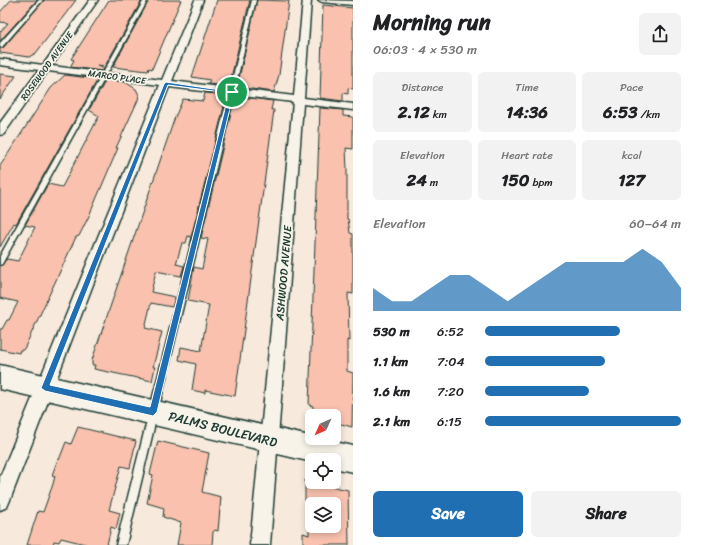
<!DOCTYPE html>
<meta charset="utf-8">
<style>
body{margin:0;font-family:Sriracha,sans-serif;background:#f2f2f2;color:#202124;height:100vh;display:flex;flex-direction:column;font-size:15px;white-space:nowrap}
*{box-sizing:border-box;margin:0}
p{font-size:13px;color:#757577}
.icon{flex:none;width:22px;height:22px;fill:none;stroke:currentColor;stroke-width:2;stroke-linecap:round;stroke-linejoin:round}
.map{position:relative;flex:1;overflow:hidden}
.side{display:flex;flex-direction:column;background:#fff;width:348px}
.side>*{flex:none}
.needle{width:26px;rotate:225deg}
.controls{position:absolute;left:305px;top:409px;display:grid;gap:8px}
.controls a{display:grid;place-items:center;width:36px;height:36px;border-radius:6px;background:#fff;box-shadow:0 2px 6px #0003;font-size:20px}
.pin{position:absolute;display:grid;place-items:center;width:34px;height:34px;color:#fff;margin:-17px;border:2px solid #fff;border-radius:50%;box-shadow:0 1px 4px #0007}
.round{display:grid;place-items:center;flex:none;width:42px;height:42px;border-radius:6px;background:#f2f2f2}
.summary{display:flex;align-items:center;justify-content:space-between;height:68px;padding:0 20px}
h1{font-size:22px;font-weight:700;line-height:30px}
.figures{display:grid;grid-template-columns:repeat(3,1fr);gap:6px;height:68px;padding:4px 20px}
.figures div{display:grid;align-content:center;border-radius:6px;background:#f2f2f2;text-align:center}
.figures b{font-size:17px;font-weight:700}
.figures small{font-size:11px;font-weight:400}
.figures p{font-size:11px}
.chart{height:112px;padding:8px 20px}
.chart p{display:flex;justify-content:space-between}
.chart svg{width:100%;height:72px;margin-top:4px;fill:#1f6fb2;opacity:.7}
.primary-button{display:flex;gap:8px;margin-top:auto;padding:8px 20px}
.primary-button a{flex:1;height:46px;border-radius:6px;background:#1f6fb2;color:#fff;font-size:16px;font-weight:700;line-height:46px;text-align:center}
.primary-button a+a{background:#f2f2f2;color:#202124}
ul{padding:0 20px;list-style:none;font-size:13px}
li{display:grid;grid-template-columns:64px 48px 1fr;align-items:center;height:30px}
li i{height:10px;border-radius:5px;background:#1f6fb2}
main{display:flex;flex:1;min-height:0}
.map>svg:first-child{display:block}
.building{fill:#f9c1ae;stroke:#1f3d34}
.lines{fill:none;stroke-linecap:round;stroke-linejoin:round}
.lane-casing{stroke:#1f3d34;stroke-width:3}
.street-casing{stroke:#1f3d34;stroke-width:3}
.secondary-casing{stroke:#1f3d34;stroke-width:3}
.lane{fill:#f7f3e8;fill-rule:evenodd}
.street{fill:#f7f3e8;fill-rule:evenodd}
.secondary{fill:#f7f3e8;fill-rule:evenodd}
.route{fill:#1f6fb2;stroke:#fff;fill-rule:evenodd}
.labels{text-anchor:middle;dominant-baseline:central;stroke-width:3.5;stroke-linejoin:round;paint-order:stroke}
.far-street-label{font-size:9px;fill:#1f3d34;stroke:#f7f3e8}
.street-label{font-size:11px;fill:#1f3d34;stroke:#f7f3e8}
.near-street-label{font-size:13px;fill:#1f3d34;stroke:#f7f3e8}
</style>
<main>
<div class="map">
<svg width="353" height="545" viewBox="0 0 353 545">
<rect width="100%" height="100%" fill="#f7e9dc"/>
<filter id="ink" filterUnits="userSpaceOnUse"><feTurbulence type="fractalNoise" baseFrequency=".025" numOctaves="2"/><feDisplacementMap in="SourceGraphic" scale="8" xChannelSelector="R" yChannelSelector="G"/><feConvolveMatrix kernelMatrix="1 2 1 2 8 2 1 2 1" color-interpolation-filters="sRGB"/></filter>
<g filter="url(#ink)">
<g class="building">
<path d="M11,0H37L0,41V32L8,23L0,22V12Z"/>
<path d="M44,0H76L36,53L29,57L0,53V48H3Z"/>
<path d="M109,0H142L105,66L97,65L104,69L102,71L70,67L74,60L71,59Z"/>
<path d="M149,0H181L152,69L149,68L148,71L113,67Z"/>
<path d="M217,0H250L229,86L208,84L210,80L192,77Z"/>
<path d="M257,0L289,1L279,75L274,92L237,87Z"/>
<path d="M323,5L353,8V89L348,88V94L343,93V101L320,98Z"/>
<path d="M0,74L16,76L0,99Z"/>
<path d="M65,75L98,79L16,224L14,223L0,247V166L51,88Z"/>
<path d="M106,80L125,82L136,89L139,95L138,100L116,148H118L89,216L79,236L76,237L25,347L23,350H20L19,353L0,349V329H2L7,320H9L18,302L0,298V266L7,259L18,261L35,227L25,225L48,184L62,187L99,116L89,110Z"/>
<path d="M205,93L227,95L191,237L188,236L186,243H182L176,264L184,266L181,276L156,271L151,292L175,297L172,307L151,303L145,328L162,332L153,367H155L152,381L94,369L95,365H92V360L175,117L183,99L203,101Z"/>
<path d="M235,96L273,101L271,110H274L235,396L205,390V393L192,390L196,364L179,360L181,347L201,351L209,305L188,301L194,267L202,269L208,239L201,238Z"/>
<path d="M320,108L343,110V116L353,117V149L346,148L347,170V219H348L350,233L353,234V294L348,293L349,341L347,340V371L353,373L352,427L334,422V416H313V406L309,405Z"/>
<path d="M78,427L136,441L130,468L121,466L109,510L120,513L116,529L111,527L107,545H89L61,538L59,542L54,541L53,545H27L38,511L43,512L53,484L55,476L52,475L58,459L59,460L66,442L71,444Z"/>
<path d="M158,441L209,453L202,492L221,497L218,531L215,530L213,532L212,545H177L181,523L163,517L164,508L147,503L153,475L150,474Z"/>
<path d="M305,480L348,490L349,545H303V533L309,535V526H334V504H305Z"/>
</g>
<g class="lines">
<g class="lane-casing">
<g id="lane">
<path d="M39,0H43L2,47H0V43Z"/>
<path d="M144,0H148L2,264L0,265V256Z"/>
<path d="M252,0H256L126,545H116Z"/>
</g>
</g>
<g class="street-casing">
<g id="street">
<path d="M90,0H98L52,66L162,80L195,0H203L172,81L294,96L303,0H311L304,98L353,104V110L303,104L270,545H250L293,102L169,87L10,500L7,507L0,510V477L160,85L48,71L4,134L0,135V123L39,70L0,65V59L43,65Z"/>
<path d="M318,0L353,1V5L322,2Z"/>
</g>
</g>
<g class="secondary-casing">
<path id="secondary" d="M0,365L353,446V472L334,468V460H312V462L0,389Z"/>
</g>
<use href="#lane" class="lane"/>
<use href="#street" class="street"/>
<use href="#secondary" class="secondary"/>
</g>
</g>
<path class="route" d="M166,82L234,92L157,412L153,416L45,391L41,388L164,84ZM168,85L229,93L150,407L50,385Z"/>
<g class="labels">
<g class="far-street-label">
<text transform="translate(47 66) rotate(-54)">ROSEWOOD AVENUE</text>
<text transform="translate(117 77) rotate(8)">MARCO PLACE</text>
</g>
<g class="street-label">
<text transform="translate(284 273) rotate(-85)">ASHWOOD AVENUE</text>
</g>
<g class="near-street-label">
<text transform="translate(223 429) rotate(14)">PALMS BOULEVARD</text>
</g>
</g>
</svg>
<div class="controls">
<a><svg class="needle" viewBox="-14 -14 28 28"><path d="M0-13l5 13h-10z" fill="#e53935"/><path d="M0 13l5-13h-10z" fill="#757577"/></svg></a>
<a><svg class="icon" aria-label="locate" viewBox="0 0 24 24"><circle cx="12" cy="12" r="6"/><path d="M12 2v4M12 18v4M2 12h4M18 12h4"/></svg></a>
<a><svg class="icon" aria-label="layers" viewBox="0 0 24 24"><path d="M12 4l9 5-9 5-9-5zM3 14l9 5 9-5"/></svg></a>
</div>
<div class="pin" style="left:232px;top:92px;background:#1e9e55"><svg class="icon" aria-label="arrive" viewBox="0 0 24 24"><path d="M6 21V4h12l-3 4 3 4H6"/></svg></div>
</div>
<section class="side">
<div class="summary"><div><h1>Morning run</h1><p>06:03 · 4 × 530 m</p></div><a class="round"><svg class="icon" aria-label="share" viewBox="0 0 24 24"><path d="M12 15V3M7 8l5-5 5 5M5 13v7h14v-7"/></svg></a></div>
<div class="figures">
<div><p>Distance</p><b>2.12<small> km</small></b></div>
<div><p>Time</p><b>14:36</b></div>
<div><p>Pace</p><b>6:53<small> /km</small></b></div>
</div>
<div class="figures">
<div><p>Elevation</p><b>24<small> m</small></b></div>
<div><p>Heart rate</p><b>150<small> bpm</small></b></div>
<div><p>kcal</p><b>127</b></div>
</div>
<div class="chart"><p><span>Elevation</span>60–64 m</p>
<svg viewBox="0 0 160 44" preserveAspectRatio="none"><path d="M0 44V30L10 38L20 38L30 30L40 22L50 22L60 30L70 38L80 30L90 22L100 14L110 14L120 14L130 14L140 6L150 14L160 30V44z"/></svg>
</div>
<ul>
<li><b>530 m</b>6:52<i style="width:69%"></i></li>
<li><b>1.1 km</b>7:04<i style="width:61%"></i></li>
<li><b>1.6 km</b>7:20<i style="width:53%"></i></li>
<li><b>2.1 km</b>6:15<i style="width:100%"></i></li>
</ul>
<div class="primary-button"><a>Save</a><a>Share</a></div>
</section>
</main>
